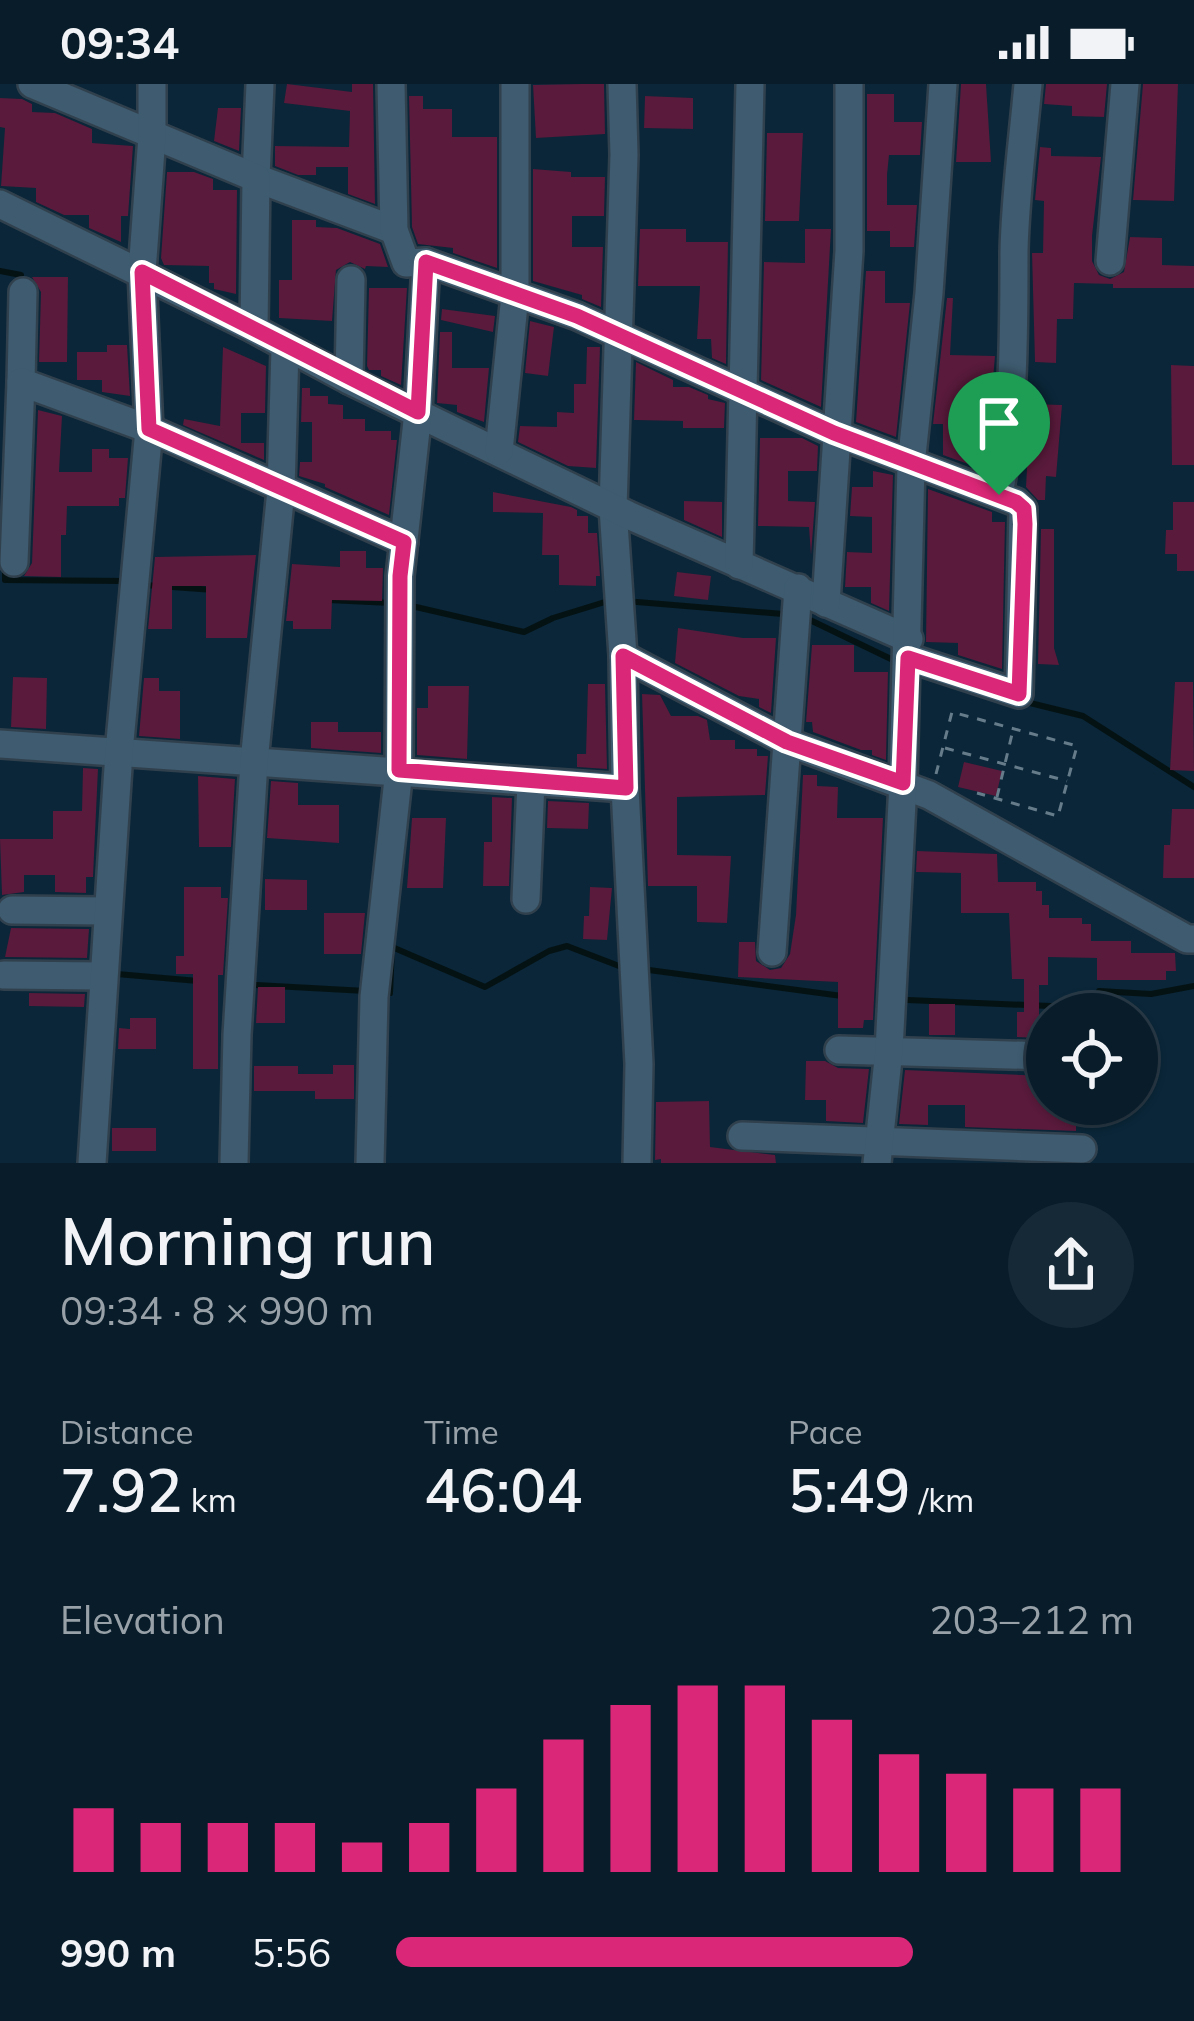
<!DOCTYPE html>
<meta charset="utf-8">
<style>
body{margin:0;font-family:Mulish,sans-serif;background:#162936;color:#f1f3f6;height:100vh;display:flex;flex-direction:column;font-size:45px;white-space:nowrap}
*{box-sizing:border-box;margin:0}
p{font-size:39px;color:#98a1a8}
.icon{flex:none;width:66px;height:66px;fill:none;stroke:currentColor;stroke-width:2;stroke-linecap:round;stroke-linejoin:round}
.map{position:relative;height:1079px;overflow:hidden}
.side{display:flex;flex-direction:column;background:#081c2a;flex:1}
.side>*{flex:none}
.fabs{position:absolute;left:1026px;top:909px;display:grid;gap:24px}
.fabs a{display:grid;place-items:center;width:132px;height:132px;border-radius:50%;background:#081c2a;box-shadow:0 3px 9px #0004,0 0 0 3px #293a47;font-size:60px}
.pin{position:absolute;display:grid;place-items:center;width:102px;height:102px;color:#fff;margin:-123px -51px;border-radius:50% 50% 50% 0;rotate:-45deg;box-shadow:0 0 12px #0007}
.pin .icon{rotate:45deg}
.round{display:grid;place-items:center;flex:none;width:126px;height:126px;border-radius:63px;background:#162936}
.overview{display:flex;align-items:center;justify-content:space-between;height:204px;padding:0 60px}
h1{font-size:66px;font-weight:600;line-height:90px}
.figures{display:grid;grid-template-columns:repeat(3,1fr);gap:18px;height:204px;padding:12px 60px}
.figures div{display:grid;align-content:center}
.figures b{font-size:60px;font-weight:600}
.figures small{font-size:33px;font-weight:400}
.figures p{font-size:33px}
.chart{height:336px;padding:24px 60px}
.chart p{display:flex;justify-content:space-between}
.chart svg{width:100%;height:216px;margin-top:12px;stroke:#db2777;stroke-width:6}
ul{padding:0 60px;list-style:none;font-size:39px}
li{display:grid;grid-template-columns:192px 144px 1fr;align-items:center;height:90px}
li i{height:30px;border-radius:15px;background:#db2777}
.status{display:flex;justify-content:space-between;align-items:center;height:84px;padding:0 60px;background:#081c2a;direction:ltr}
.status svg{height:33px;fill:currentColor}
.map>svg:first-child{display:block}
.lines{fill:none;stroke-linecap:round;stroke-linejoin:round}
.stream{stroke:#051213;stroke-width:6}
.building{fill:#591a3b}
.minor-casing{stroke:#31404d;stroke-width:32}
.path{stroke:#667c8b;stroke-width:3;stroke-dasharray:9 9;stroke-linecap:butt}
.minor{stroke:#3e5b6f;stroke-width:27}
.route-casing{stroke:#fff;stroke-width:24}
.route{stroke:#db2777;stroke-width:15}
</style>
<div class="status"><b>09:34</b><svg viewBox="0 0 49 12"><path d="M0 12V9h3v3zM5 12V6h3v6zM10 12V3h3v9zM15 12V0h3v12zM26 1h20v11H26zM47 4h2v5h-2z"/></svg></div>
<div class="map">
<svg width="1194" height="1079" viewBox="0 0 1194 1079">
<rect width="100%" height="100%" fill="#0a2638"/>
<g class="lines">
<g class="stream">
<path d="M0,187L21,191L20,199"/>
<path d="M5,482V496L125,497"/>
<path d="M145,501L214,506"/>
<path d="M329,516L391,519"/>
<path d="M637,518L783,530"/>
<path d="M416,523L524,548L553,534L608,517"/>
<path d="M810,536L893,576"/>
<path d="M1022,617L1083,632L1194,703"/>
<path d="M649,886L842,912"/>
<path d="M117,890L198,897"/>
<path d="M256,901L366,907"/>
<path d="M390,909L392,863L485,903L549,867L567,862L619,882"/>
<path d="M908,916L1096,924L1099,907L1151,910L1194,902"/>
</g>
</g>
<g class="building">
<path d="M287,0L352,8V0H373L375,120L348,110V83H316V91H298L275,82V62L349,63L350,27L284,19Z"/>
<path d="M581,0H604L605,50L536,54L533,1Z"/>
<path d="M961,0H986L991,78H956Z"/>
<path d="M1046,0H1107L1104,33L1072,32V22L1044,20Z"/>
<path d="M1143,0H1178L1174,117L1133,116Z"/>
<path d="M867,10H894V38H922L920,71H889L887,91V121H917L914,163H890V147H867Z"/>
<path d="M409,12H423V25H452V53H497V184L453,169V164L418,160L412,143Z"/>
<path d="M645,12L693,14V45L644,44Z"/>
<path d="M0,14L22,15L32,20V28L55,29L92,45V59L133,62L128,132H121V158L89,144V131H64L36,118V104L1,102L5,44L0,43Z"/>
<path d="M218,24H241L239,67L214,57Z"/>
<path d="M767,49H803L799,137H765Z"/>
<path d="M1040,63L1051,64V72L1101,73L1092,152V177L1099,191L1110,195L1124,188L1130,153L1162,154V181L1194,182V204H1113V200L1074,199L1073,235H1057L1056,279L1035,278L1032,169H1043L1044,117L1035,116Z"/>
<path d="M533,85L571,88V93H605L604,132H572V163H603L601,223L582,215V211L533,197Z"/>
<path d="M167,88H194L213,95V106H237L236,210L214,205V199H209V182L164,181L161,174Z"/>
<path d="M292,136H316V143L337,144L380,160L388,183L366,182L365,185L350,178L336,186L332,237L279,234V196H292Z"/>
<path d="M640,145H686V158H728L726,280L712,274L711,255H697L700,202H638Z"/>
<path d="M805,145H831L821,323L761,296L764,178L805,179Z"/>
<path d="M866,187H885V219H910L896,353L856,338Z"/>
<path d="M32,193H68L67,278H39L41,208Z"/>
<path d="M369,204H407L401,301L381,292V286H369L367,282Z"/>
<path d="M947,214H953L950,271L995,272L985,386L943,371V340H933Z"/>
<path d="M442,225L495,232L493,248L441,236Z"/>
<path d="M530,237L554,243L548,292L525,289Z"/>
<path d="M440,248H452V284H489L484,338L457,328V321L437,319Z"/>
<path d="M107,261H127L130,312L102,308V296H77V268H107Z"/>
<path d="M223,263L266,282L265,329H241V359H264V376L183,341L184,335L220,342Z"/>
<path d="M587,263H600L596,384L568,382L518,358L520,342L557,343V328L574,329V300H586Z"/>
<path d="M636,278L673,296V303H689L708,311V315L725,319L724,344H683V337L634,336Z"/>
<path d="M1171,281L1194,282V381H1172Z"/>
<path d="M302,304H310V312H328V320L343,321V335H365V347H391V356H397L389,431L325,403V400L299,392L300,378H312V338H301Z"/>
<path d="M1028,320L1062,321L1056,393L1046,392L1045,416H1038L1026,403L1028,366H1024Z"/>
<path d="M38,326L62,332L59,388H92V365H109V374H128L125,414H119V422H67L66,451H61V493L24,492L32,479Z"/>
<path d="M760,354H802L818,362L817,387H788V417L815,418L811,471L809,443L758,442Z"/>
<path d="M873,387L893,391L889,527L871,519V503H845L847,468L872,469V433L850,432L852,403H873Z"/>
<path d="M928,405L992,428V438H1005L1002,585L958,571V559L926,558Z"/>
<path d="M493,408L571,423L577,426V432H588V449H597L600,492H596V502L559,501V471H542L543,429L493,428Z"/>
<path d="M684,417L722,418V453L684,436Z"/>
<path d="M1173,418H1194V487H1177V470H1165L1166,446H1173Z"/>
<path d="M1041,445H1054V564L1059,581L1038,580Z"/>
<path d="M340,467H366V484H383L382,517L332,516L331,545H293V537H286L292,480L340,483Z"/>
<path d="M256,471L247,554H206V502H172V545H148L155,473Z"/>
<path d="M677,488L711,492L708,516L674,512Z"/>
<path d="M678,544L743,554H776L771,629L759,623V615L739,612L675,579Z"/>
<path d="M812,561H854V588H888L886,676L872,671V666H861L813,648L812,638H806Z"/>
<path d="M13,593L47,594L46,645L11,643Z"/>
<path d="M144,594H159V607H180V655L139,652Z"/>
<path d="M1175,598H1193L1194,687L1170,686Z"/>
<path d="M588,600H605L607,685L577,683V670H586Z"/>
<path d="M428,602H469L467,675L417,671V624H428Z"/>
<path d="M642,610L660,611L671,632H698L707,636L710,656H735V665H757V672H768L765,711L677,713V771L731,772L727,839L697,838V802H648Z"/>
<path d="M311,638H338V648H381V669L311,664Z"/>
<path d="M964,678L1002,687L996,712L958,703Z"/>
<path d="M83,684L98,685L93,793H86V809L55,808V791H24V808L2,811L0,755H53V727H82Z"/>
<path d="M803,691H817V702L838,703L837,734H883L873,936H864L863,944H838V898L738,893L739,858H755L756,877L770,886L781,884L790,870L796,831Z"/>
<path d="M198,692L235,695L231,763H199Z"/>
<path d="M271,697L298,699V721H339V759L267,754Z"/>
<path d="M492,713L512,714L509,802H483L484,758H492Z"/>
<path d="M548,717L589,719L588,745L547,744Z"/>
<path d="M1172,725H1194V794H1163L1164,761H1170Z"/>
<path d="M412,734H446L443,804H407Z"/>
<path d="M917,767L997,770L998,798H1036V807H1042V821H1049V834H1082V840H1091V857H1131V869H1175L1176,887H1166V896H1097V874L1048,873V901H1039V954L1017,953V928H1024V895H1012L1009,829H961V789L916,788Z"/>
<path d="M265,795L307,796V826H265Z"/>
<path d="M184,803H221V814H228L223,891H218V985H193V890H176V872H184Z"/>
<path d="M590,803L612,804L607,856L583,855L584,832H589Z"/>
<path d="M324,829H365L361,870H324Z"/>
<path d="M11,844L89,845L87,874L5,873Z"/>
<path d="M258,903H285V939H256Z"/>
<path d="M29,909L85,910L84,923L29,922Z"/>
<rect x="929" y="920" width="26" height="31"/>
<path d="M130,934H156V965H118L119,944L130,945Z"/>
<path d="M806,977H825L838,984L869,985L863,1039L826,1037V1016H805Z"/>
<path d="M333,981H354V1015H315V1007H254V982H298V990H333Z"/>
<path d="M905,986L1046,992L1047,1020H1076V1047L965,1043V1021H928V1041L899,1040Z"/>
<path d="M709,1017L710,1063L775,1071L776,1079H661V1075L655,1076L656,1018Z"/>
<rect x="112" y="1044" width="44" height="23"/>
</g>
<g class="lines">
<g class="minor-casing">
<g id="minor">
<path d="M260,0L256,94L394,146"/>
<path d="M391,0L394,146L406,179L426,178L577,232L834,349L1016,418L1023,425L1019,610L909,574"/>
<path d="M622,0L624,71L613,424L623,572L625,704"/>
<path d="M0,120L254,245L256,94L32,0"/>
<path d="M1110,177L1125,0"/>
<path d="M254,245L349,296L628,431L909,555"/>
<path d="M349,296L351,196"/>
<path d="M21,298L23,208"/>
<path d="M499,367L515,211V0"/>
<path d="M999,411C1014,330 1014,251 1014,168C1015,113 1023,56 1028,0"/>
<path d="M14,478L21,298L149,345L404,458"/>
<path d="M739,481L750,0"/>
<path d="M826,519L849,167V0"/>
<path d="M623,572L787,658L929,711L1187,855H1194"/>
<path d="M0,660L625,704L639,980L637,1079"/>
<path d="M526,815L531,698"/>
<path d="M12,826L107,827"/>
<path d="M772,868L798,504"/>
<path d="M4,891L101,892"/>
<path d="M839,966L1047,972"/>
<path d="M742,1052L1082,1065"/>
<path d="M92,1079L119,668L149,345L142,188L152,52V0"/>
<path d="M234,1079L237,951L254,678L281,406L285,264"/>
<path d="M370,1079L374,913L399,686L400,492L418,328L426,178"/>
<path d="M877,1079L889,966L903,699L911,381L929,209L943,0"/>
</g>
</g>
<g class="path">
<path d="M945,664L1067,697"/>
<path d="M936,690L952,628L1077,662L1058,732L977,709"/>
<path d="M997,713L1013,646"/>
</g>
<use href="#minor" class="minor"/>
</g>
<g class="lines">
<g class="route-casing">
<path id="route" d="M426,178L577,232L834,349L1016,418L1024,425L1025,440L1019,610L908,574L903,699L787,658L623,572L626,704L399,686L400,492L404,458L149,345L142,188L418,328Z"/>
</g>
<use href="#route" class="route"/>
</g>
</svg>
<div class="fabs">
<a><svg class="icon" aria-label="locate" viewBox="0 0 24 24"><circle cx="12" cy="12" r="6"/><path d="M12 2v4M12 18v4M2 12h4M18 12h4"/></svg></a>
</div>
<div class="pin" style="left:999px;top:411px;background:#1e9e55"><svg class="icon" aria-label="arrive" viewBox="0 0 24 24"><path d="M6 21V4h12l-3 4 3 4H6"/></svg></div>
</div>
<section class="side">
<div class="overview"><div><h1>Morning run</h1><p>09:34 · 8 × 990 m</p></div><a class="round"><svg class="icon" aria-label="share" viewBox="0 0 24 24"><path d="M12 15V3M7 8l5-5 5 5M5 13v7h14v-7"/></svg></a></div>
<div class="figures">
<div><p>Distance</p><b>7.92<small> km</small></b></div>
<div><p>Time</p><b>46:04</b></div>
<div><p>Pace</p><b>5:49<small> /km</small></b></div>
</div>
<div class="chart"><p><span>Elevation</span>203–212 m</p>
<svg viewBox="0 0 160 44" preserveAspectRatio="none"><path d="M5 44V31M15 44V34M25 44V34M35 44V34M45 44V38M55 44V34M65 44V27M75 44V17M85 44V10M95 44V6M105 44V6M115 44V13M125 44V20M135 44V24M145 44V27M155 44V27"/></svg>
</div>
<ul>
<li><b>990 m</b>5:56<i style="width:70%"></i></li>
</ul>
</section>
